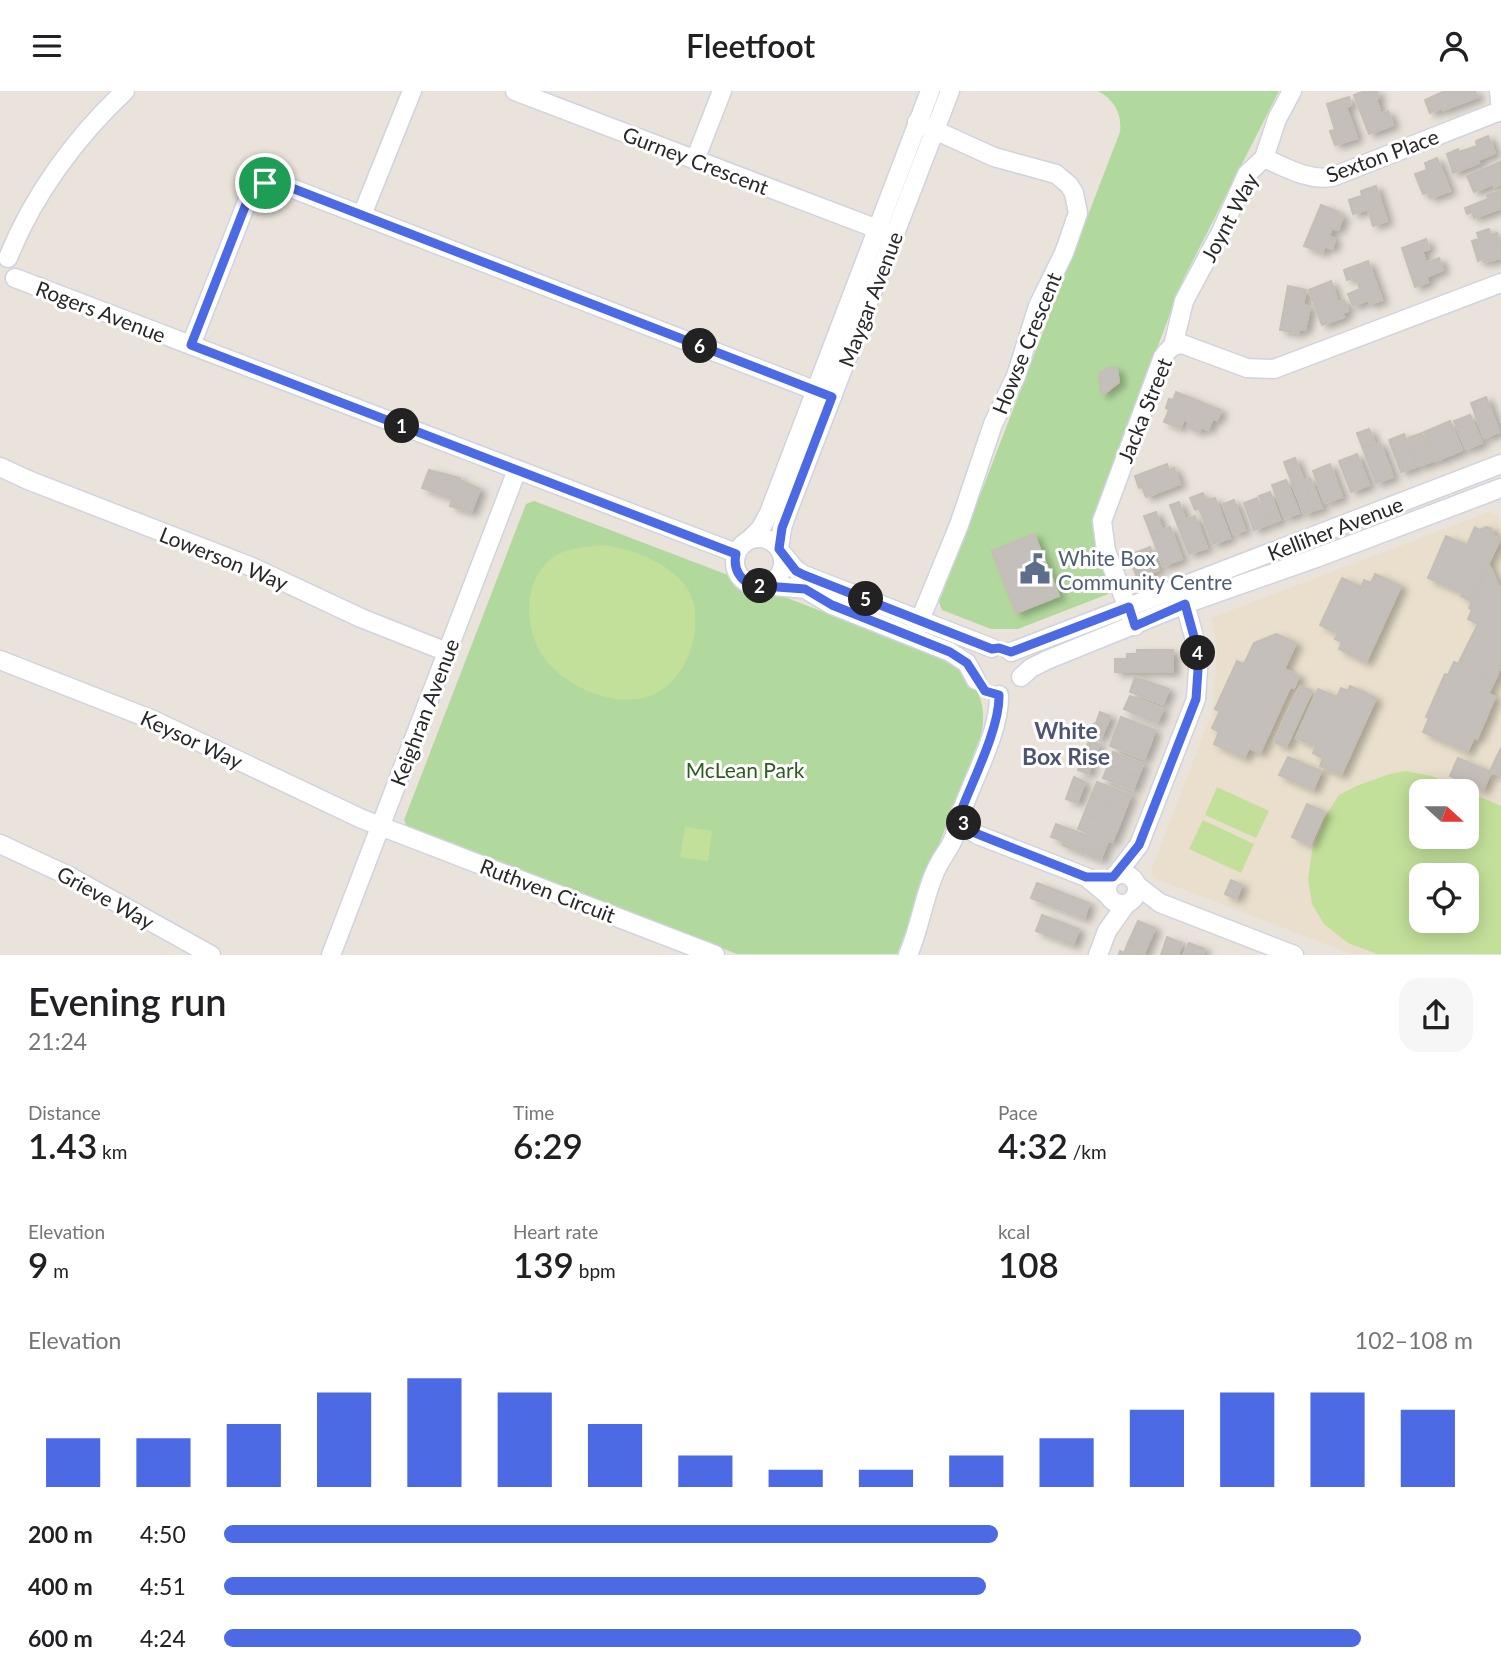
<!DOCTYPE html>
<meta charset="utf-8">
<style>
body{margin:0;font-family:Lato,sans-serif;background:#f6f6f6;color:#202124;height:100vh;display:flex;flex-direction:column;font-size:26px;white-space:nowrap}
*{box-sizing:border-box;margin:0}
p{font-size:23px;color:#757577}
.icon{flex:none;width:38px;height:38px;fill:none;stroke:currentColor;stroke-width:2;stroke-linecap:round;stroke-linejoin:round}
.map{position:relative;height:864px;overflow:hidden}
.panel{display:flex;flex-direction:column;background:#fff;flex:1}
.panel>*{flex:none}
.needle{width:46px;rotate:111deg}
.fabs{position:absolute;left:1409px;top:688px;display:grid;gap:14px}
.fabs a{display:grid;place-items:center;width:70px;height:70px;border-radius:14px;background:#fff;box-shadow:0 4px 18px #0003;font-size:35px}
.pin{position:absolute;display:grid;place-items:center;width:60px;height:60px;color:#fff;margin:-30px;border:4px solid #fff;border-radius:50%;box-shadow:0 2px 7px #0007}
.km{position:absolute;width:35px;height:35px;margin:-18px;border-radius:50%;background:#222;color:#fff;font-size:19px;line-height:35px;text-align:center}
.round{display:grid;place-items:center;flex:none;width:74px;height:74px;border-radius:21px;background:#f6f6f6}
.headline{display:flex;align-items:center;justify-content:space-between;height:119px;padding:0 28px}
h1{font-size:38px;font-weight:600;line-height:52px}
.figures{display:grid;grid-template-columns:repeat(3,1fr);gap:10px;height:119px;padding:7px 28px}
.figures div{display:grid;align-content:center}
.figures b{font-size:35px;font-weight:600}
.figures small{font-size:19px;font-weight:400}
.figures p{font-size:19px}
.chart{height:196px;padding:14px 28px}
.chart p{display:flex;justify-content:space-between}
.chart svg{width:100%;height:126px;margin-top:7px;stroke:#4c6ae4;stroke-width:6}
ul{padding:0 28px;list-style:none;font-size:23px}
li{display:grid;grid-template-columns:112px 84px 1fr;align-items:center;height:52px}
li i{height:18px;border-radius:9px;background:#4c6ae4}
header{display:flex;justify-content:space-between;align-items:center;height:91px;padding:0 28px;background:#fff;font-size:32px;font-weight:600}
.map>svg:first-child{display:block}
.education{fill:#e9dfcc;fill-rule:evenodd}
.green{fill:#b2d99d}
.pitch{fill:#c3e09a;fill-rule:evenodd}
.building{fill:#c4bfbb;stroke:#c4beb5;stroke-width:2;filter:url(#shadow)}
.lines{fill:none;stroke-linecap:round;stroke-linejoin:round}
.minor-casing{stroke:#d0d3df;stroke-width:21}
.minor{stroke:#fff;stroke-width:18}
.route-casing{stroke:#fff;stroke-width:14}
.route{stroke:#4c6ae4;stroke-width:9}
.labels{text-anchor:middle;dominant-baseline:central;stroke-width:6;stroke-linejoin:round;paint-order:stroke}
.street-label{font-size:21px;fill:#282828;stroke:#fff}
.service-label{font-size:21px;fill:#4e5e75;stroke:#fff;text-anchor:start}
.park-label{font-size:21px;fill:#2e5b21;stroke:#fff}
.neighbourhood-label{font-size:23px;font-weight:bold;fill:#4e5573;stroke:#fff}
</style>
<header><svg class="icon" aria-label="menu" viewBox="0 0 24 24"><path d="M4 6h16M4 12h16M4 18h16"/></svg>Fleetfoot<svg class="icon" aria-label="person" viewBox="0 0 24 24"><circle cx="12" cy="8" r="4"/><path d="M4 21q1-7 8-7t8 7"/></svg></header>
<div class="map">
<svg width="1501" height="864" viewBox="0 0 1501 864">
<defs>
<filter id="shadow"><feDropShadow dx="6" dy="3.5" stdDeviation="3.5" flood-color="#0004"/></filter>
</defs>
<rect width="100%" height="100%" fill="#e9e3db"/>
<path class="education" d="M1489,421L1497,424L1501,435V863H1351L1154,787L1151,780L1213,619L1217,558L1211,527ZM1421,700H1466V746H1421ZM1421,784H1466V830H1421Z"/>
<g class="green">
<path d="M1098,0H1279L1183,189L1098,412C1089,445 1100,465 1112,496L1108,503L1018,538H991L942,519L939,511L1120,41C1122,23 1115,9 1098,0Z"/>
<path d="M534,410L728,484C743,498 756,503 777,503L945,568C974,587 989,608 981,644L897,863H737L407,736L404,729L526,413Z"/>
</g>
<g class="pitch">
<path d="M602,454C636,458 692,479 695,520C697,546 689,575 669,593C635,624 579,604 550,574C524,546 520,493 551,468C564,457 585,456 602,454Z"/>
<path d="M1405,680L1432,685L1501,715V863H1377L1348,852L1324,833L1312,813L1308,788L1312,760L1326,724L1339,704L1356,695L1390,683ZM1421,700H1466V746H1421ZM1421,784H1466V830H1421Z"/>
<path d="M1217,696L1269,720L1256,747L1205,724Z"/>
<path d="M1203,729L1254,753L1241,782L1189,758Z"/>
<path d="M685,736L712,740L708,770L680,766Z"/>
</g>
<g class="building">
<path d="M1365,0H1377L1379,6L1376,8L1381,23L1388,20L1393,34L1369,43L1354,4Z"/>
<path d="M1445,0H1475L1478,6L1443,19L1442,17L1430,22L1425,9Z"/>
<path d="M1349,6L1351,14L1346,16L1357,47L1335,54L1330,40L1335,39L1327,13Z"/>
<path d="M1488,45L1495,62L1478,69L1479,72L1453,82L1447,63L1458,58L1459,61L1477,55L1476,50Z"/>
<path d="M1437,67L1450,100L1430,107L1428,101L1423,103L1415,83L1427,79L1425,72Z"/>
<path d="M1500,71L1501,93L1494,96L1493,93L1474,101L1467,85Z"/>
<path d="M1376,95L1387,130L1373,135L1368,118L1353,123L1349,109L1362,105L1361,100Z"/>
<path d="M1500,100L1501,117L1474,127L1472,121L1467,123L1465,117L1488,108L1487,104Z"/>
<path d="M1321,114L1339,121L1338,124L1343,126L1338,139L1332,137L1329,145L1335,148L1332,158L1325,155L1322,162L1304,155Z"/>
<path d="M1489,138L1491,144L1497,142L1501,155V167L1484,171L1482,168L1478,170L1472,150L1479,148L1477,142Z"/>
<path d="M1426,148L1429,158L1422,160L1426,172L1439,167L1443,179L1426,186L1428,191L1415,196L1402,157Z"/>
<path d="M1368,170L1382,209L1370,213L1368,209L1353,215L1348,203L1360,198L1356,186L1347,189L1344,179Z"/>
<path d="M1331,190L1338,212L1344,209L1348,220L1342,222L1344,226L1322,234L1309,199Z"/>
<path d="M1288,195L1306,199L1303,214L1310,216L1305,239L1299,238L1298,242L1280,239Z"/>
<path d="M1109,276L1117,279L1119,291L1104,303L1101,302L1099,283Z"/>
<path d="M1176,301L1221,319L1217,329L1213,327L1208,339L1201,336L1199,341L1187,336L1189,331L1184,329L1180,337L1164,331L1169,319L1166,317L1169,308L1173,309Z"/>
<path d="M1486,306L1499,341L1484,347L1471,312Z"/>
<path d="M1470,324L1482,352L1466,358L1454,330Z"/>
<path d="M1450,330L1462,359L1436,370L1424,341Z"/>
<path d="M1369,338L1375,353L1363,358L1357,342Z"/>
<path d="M1422,342L1433,370L1419,375L1408,347Z"/>
<path d="M1404,343L1416,376L1401,381L1389,349Z"/>
<path d="M1380,352L1393,386L1376,392L1363,358Z"/>
<path d="M1357,363L1369,394L1351,401L1339,370Z"/>
<path d="M1295,367L1315,419L1304,423L1284,371Z"/>
<path d="M1167,373L1169,379L1174,377L1180,393L1146,406L1142,396L1139,397L1135,385Z"/>
<path d="M1330,373L1342,406L1325,412L1313,380Z"/>
<path d="M429,379L460,387V389L480,398L471,421L450,415L452,408L422,397Z"/>
<path d="M1310,387L1322,417L1315,419L1303,390Z"/>
<path d="M1286,389L1299,422L1285,427L1272,394Z"/>
<path d="M1270,401L1280,429L1270,433L1259,405Z"/>
<path d="M1203,402L1206,410L1215,407L1230,447L1213,453L1199,417L1195,419L1190,407Z"/>
<path d="M1257,407L1267,434L1254,439L1244,412Z"/>
<path d="M1234,409L1245,439L1234,443L1223,413Z"/>
<path d="M1179,411L1185,428L1177,432L1170,414Z"/>
<path d="M1156,421L1162,439L1151,443L1144,425Z"/>
<path d="M1195,425L1207,457L1189,463L1177,432Z"/>
<path d="M1170,436L1182,468L1163,475L1151,443Z"/>
<path d="M1475,436L1480,439L1486,436L1491,437L1494,445L1500,448L1471,510L1461,505L1463,502L1428,487L1446,445L1467,454Z"/>
<path d="M1034,443L1059,505L1016,522L992,460Z"/>
<path d="M1150,456L1159,479L1137,487L1129,464Z"/>
<path d="M1489,474L1501,500V575L1495,589L1458,573L1478,533L1468,528L1472,519L1469,517Z"/>
<path d="M1375,483L1401,495L1366,571L1339,558L1342,551L1335,548L1338,543L1320,534L1342,487L1361,496L1364,489L1371,492Z"/>
<path d="M1276,543L1296,552L1284,578L1299,585L1294,597L1290,596L1260,662L1249,657L1244,667L1214,653L1219,641L1212,637L1220,620L1215,618L1237,570L1244,573L1254,552Z"/>
<path d="M1137,559H1173V581H1115V568H1127V563H1137Z"/>
<path d="M1454,571L1495,589L1488,603L1495,606L1477,648L1474,646L1467,661L1423,641L1429,627L1426,626L1445,583L1448,584Z"/>
<path d="M1135,586L1169,598L1163,613L1130,601Z"/>
<path d="M1300,595L1312,600L1286,656L1274,651Z"/>
<path d="M1350,595L1376,607L1341,684L1320,675L1323,667L1313,662L1316,655L1296,647L1318,598L1337,606L1341,597L1348,600Z"/>
<path d="M1130,605L1163,618L1157,632L1124,618Z"/>
<path d="M1100,621L1110,625L1106,636L1096,632Z"/>
<path d="M1121,626L1155,639L1150,654L1115,641Z"/>
<path d="M1094,633L1105,637L1101,647L1090,643Z"/>
<path d="M1115,641L1150,654L1144,668L1110,655Z"/>
<path d="M1089,650L1099,653L1095,664L1085,660Z"/>
<path d="M1501,657V685L1490,680Z"/>
<path d="M1113,661L1143,673L1138,686L1108,674Z"/>
<path d="M1288,666L1321,680L1313,699L1279,684Z"/>
<path d="M1458,667L1491,681L1483,699L1450,685Z"/>
<path d="M1082,668L1092,672L1088,683L1078,679Z"/>
<path d="M1108,674L1138,686L1133,699L1103,687Z"/>
<path d="M1074,686L1085,691L1081,701L1070,697Z"/>
<path d="M1097,691L1131,704L1125,719L1091,705Z"/>
<path d="M1070,697L1081,701L1077,712L1066,708Z"/>
<path d="M1091,705L1125,719L1118,737L1084,723Z"/>
<path d="M1307,713L1325,721L1310,754L1292,746Z"/>
<path d="M1084,723L1118,737L1112,751L1078,738Z"/>
<path d="M1056,733L1107,752L1102,765L1051,746Z"/>
<path d="M1064,750L1102,765L1101,769L1062,754Z"/>
<path d="M1231,789L1242,794L1236,808L1225,803Z"/>
<path d="M1037,792L1089,812L1084,828L1031,807Z"/>
<path d="M1042,824L1079,838L1073,854L1036,840Z"/>
<path d="M1138,830L1155,837L1145,860L1128,852Z"/>
<path d="M1167,846L1182,852L1178,864H1161Z"/>
<path d="M1128,852L1145,860L1144,864H1119L1120,860L1124,862Z"/>
<path d="M1189,852L1205,858L1202,864H1184Z"/>
</g>
<g class="lines">
<g class="minor-casing">
<g id="minor">
<path d="M515,0L888,142"/>
<path d="M1499,0L1501,21"/>
<path d="M1264,67C1285,76 1308,90 1332,86L1500,20"/>
<path d="M695,69L722,0"/>
<path d="M362,124L412,0"/>
<path d="M8,167C33,104 76,46 125,0"/>
<path d="M15,187L736,462"/>
<path d="M191,254L250,103L262,94L278,92L832,306"/>
<path d="M1173,255L1184,210L1221,141L1247,83L1264,67L1277,28L1292,0"/>
<path d="M0,376L28,389L252,476L361,527L447,561"/>
<circle cx="759" cy="471" r="24"/>
<path d="M749,449L761,437L769,422L930,0"/>
<path d="M779,458L782,437L789,417L950,0"/>
<path d="M781,461L796,479L804,484L992,557"/>
<path d="M765,494L805,498L832,514L950,561L967,572L976,589"/>
<path d="M1135,535L1106,460L1102,430L1163,266C1168,259 1172,254 1182,253L1247,277L1274,278L1501,192"/>
<path d="M913,546L959,434L993,333L1016,285L1038,215L1064,162L1078,122L1074,102L1069,94L1056,83L994,66L917,31"/>
<path d="M1011,561L1501,373"/>
<path d="M0,569L153,629L362,728L715,864"/>
<path d="M1021,586L1031,577L1047,569L1185,513L1316,467L1501,397"/>
<path d="M961,720C964,732 967,738 978,744L1086,786L1108,804"/>
<path d="M0,753L69,785L211,864"/>
<circle cx="1122" cy="798" r="15"/>
<path d="M1116,784L1139,754L1196,608L1199,564L1185,513"/>
<path d="M1138,795L1160,812L1294,864"/>
<path d="M331,864L517,379"/>
<path d="M908,864C920,837 923,808 935,781C939,771 946,762 951,753C957,742 958,728 963,717C975,684 1000,639 999,604"/>
<path d="M1098,864L1107,840L1126,813"/>
</g>
</g>
<use href="#minor" class="minor"/>
</g>
<g class="lines">
<g class="route-casing">
<path id="route" d="M265,92L284,94L832,306L782,437L779,458L796,480L804,484L992,558L999,557L1011,561L1129,516L1135,535L1185,513L1199,564L1196,608L1139,754L1113,786H1086L970,740L964,733L961,720C973,689 1000,636 999,604L985,600L967,572L950,561L832,514L805,498L750,494C738,486 733,476 736,463L191,254L248,108L253,99Z"/>
</g>
<use href="#route" class="route"/>
</g>
<defs>
<g id="civic-bare" transform="scale(2.415)"><path d="M-.6-6.5H3V-4.5H.6V-3L4-1V1h2V6H-6V1h2V-1L-.6-3ZM-1.2 2.5V6h2.4V2.5Z" fill="#5c6f8a" stroke="#fff" stroke-width="2.5" paint-order="stroke"/></g>
</defs>
<g fill-rule="evenodd">
<use href="#civic-bare" x="1035" y="478"/>
</g>
<g class="labels">
<g class="street-label">
<text transform="translate(1382 64) rotate(-20)">Sexton Place</text>
<text transform="translate(696 69) rotate(21)">Gurney Crescent</text>
<text transform="translate(1229 126) rotate(-62)">Joynt Way</text>
<text transform="translate(870 208) rotate(-69)">Maygar Avenue</text>
<text transform="translate(101 220) rotate(21)">Rogers Avenue</text>
<text transform="translate(1026 252) rotate(-68)">Howse Crescent</text>
<text transform="translate(1144 319) rotate(-68)">Jacka Street</text>
<text transform="translate(1335 437) rotate(-21)">Kelliher Avenue</text>
<text transform="translate(224 467) rotate(22)">Lowerson Way</text>
<text transform="translate(424 621) rotate(-69)">Keighran Avenue</text>
<text transform="translate(192 648) rotate(25)">Keysor Way</text>
<text transform="translate(548 799) rotate(21)">Ruthven Circuit</text>
<text transform="translate(106 806) rotate(29)">Grieve Way</text>
</g>
<g class="service-label">
<text x="1058" y="466">White Box<tspan x="1058" dy="24">Community Centre</tspan></text>
</g>
<g class="park-label">
<text x="745" y="678">McLean Park</text>
</g>
<g class="neighbourhood-label">
<text x="1066" y="639">White<tspan x="1066" dy="26">Box Rise</tspan></text>
</g>
</g>
</svg>
<div class="fabs">
<a><svg class="needle" viewBox="-14 -14 28 28"><path d="M0-13l5 13h-10z" fill="#e53935"/><path d="M0 13l5-13h-10z" fill="#757577"/></svg></a>
<a><svg class="icon" aria-label="locate" viewBox="0 0 24 24"><circle cx="12" cy="12" r="6"/><path d="M12 2v4M12 18v4M2 12h4M18 12h4"/></svg></a>
</div>
<div class="pin" style="left:265px;top:92px;background:#1e9e55"><svg class="icon" aria-label="arrive" viewBox="0 0 24 24"><path d="M6 21V4h12l-3 4 3 4H6"/></svg></div>
<b class="km" style="left:402px;top:335px">1</b>
<b class="km" style="left:760px;top:495px">2</b>
<b class="km" style="left:964px;top:732px">3</b>
<b class="km" style="left:1198px;top:562px">4</b>
<b class="km" style="left:866px;top:508px">5</b>
<b class="km" style="left:700px;top:255px">6</b>
</div>
<section class="panel">
<div class="headline"><div><h1>Evening run</h1><p>21:24</p></div><a class="round"><svg class="icon" aria-label="share" viewBox="0 0 24 24"><path d="M12 15V3M7 8l5-5 5 5M5 13v7h14v-7"/></svg></a></div>
<div class="figures">
<div><p>Distance</p><b>1.43<small> km</small></b></div>
<div><p>Time</p><b>6:29</b></div>
<div><p>Pace</p><b>4:32<small> /km</small></b></div>
</div>
<div class="figures">
<div><p>Elevation</p><b>9<small> m</small></b></div>
<div><p>Heart rate</p><b>139<small> bpm</small></b></div>
<div><p>kcal</p><b>108</b></div>
</div>
<div class="chart"><p><span>Elevation</span>102–108 m</p>
<svg viewBox="0 0 160 44" preserveAspectRatio="none"><path d="M5 44V27M15 44V27M25 44V22M35 44V11M45 44V6M55 44V11M65 44V22M75 44V33M85 44V38M95 44V38M105 44V33M115 44V27M125 44V17M135 44V11M145 44V11M155 44V17"/></svg>
</div>
<ul>
<li><b>200 m</b>4:50<i style="width:62%"></i></li>
<li><b>400 m</b>4:51<i style="width:61%"></i></li>
<li><b>600 m</b>4:24<i style="width:91%"></i></li>
</ul>
</section>
